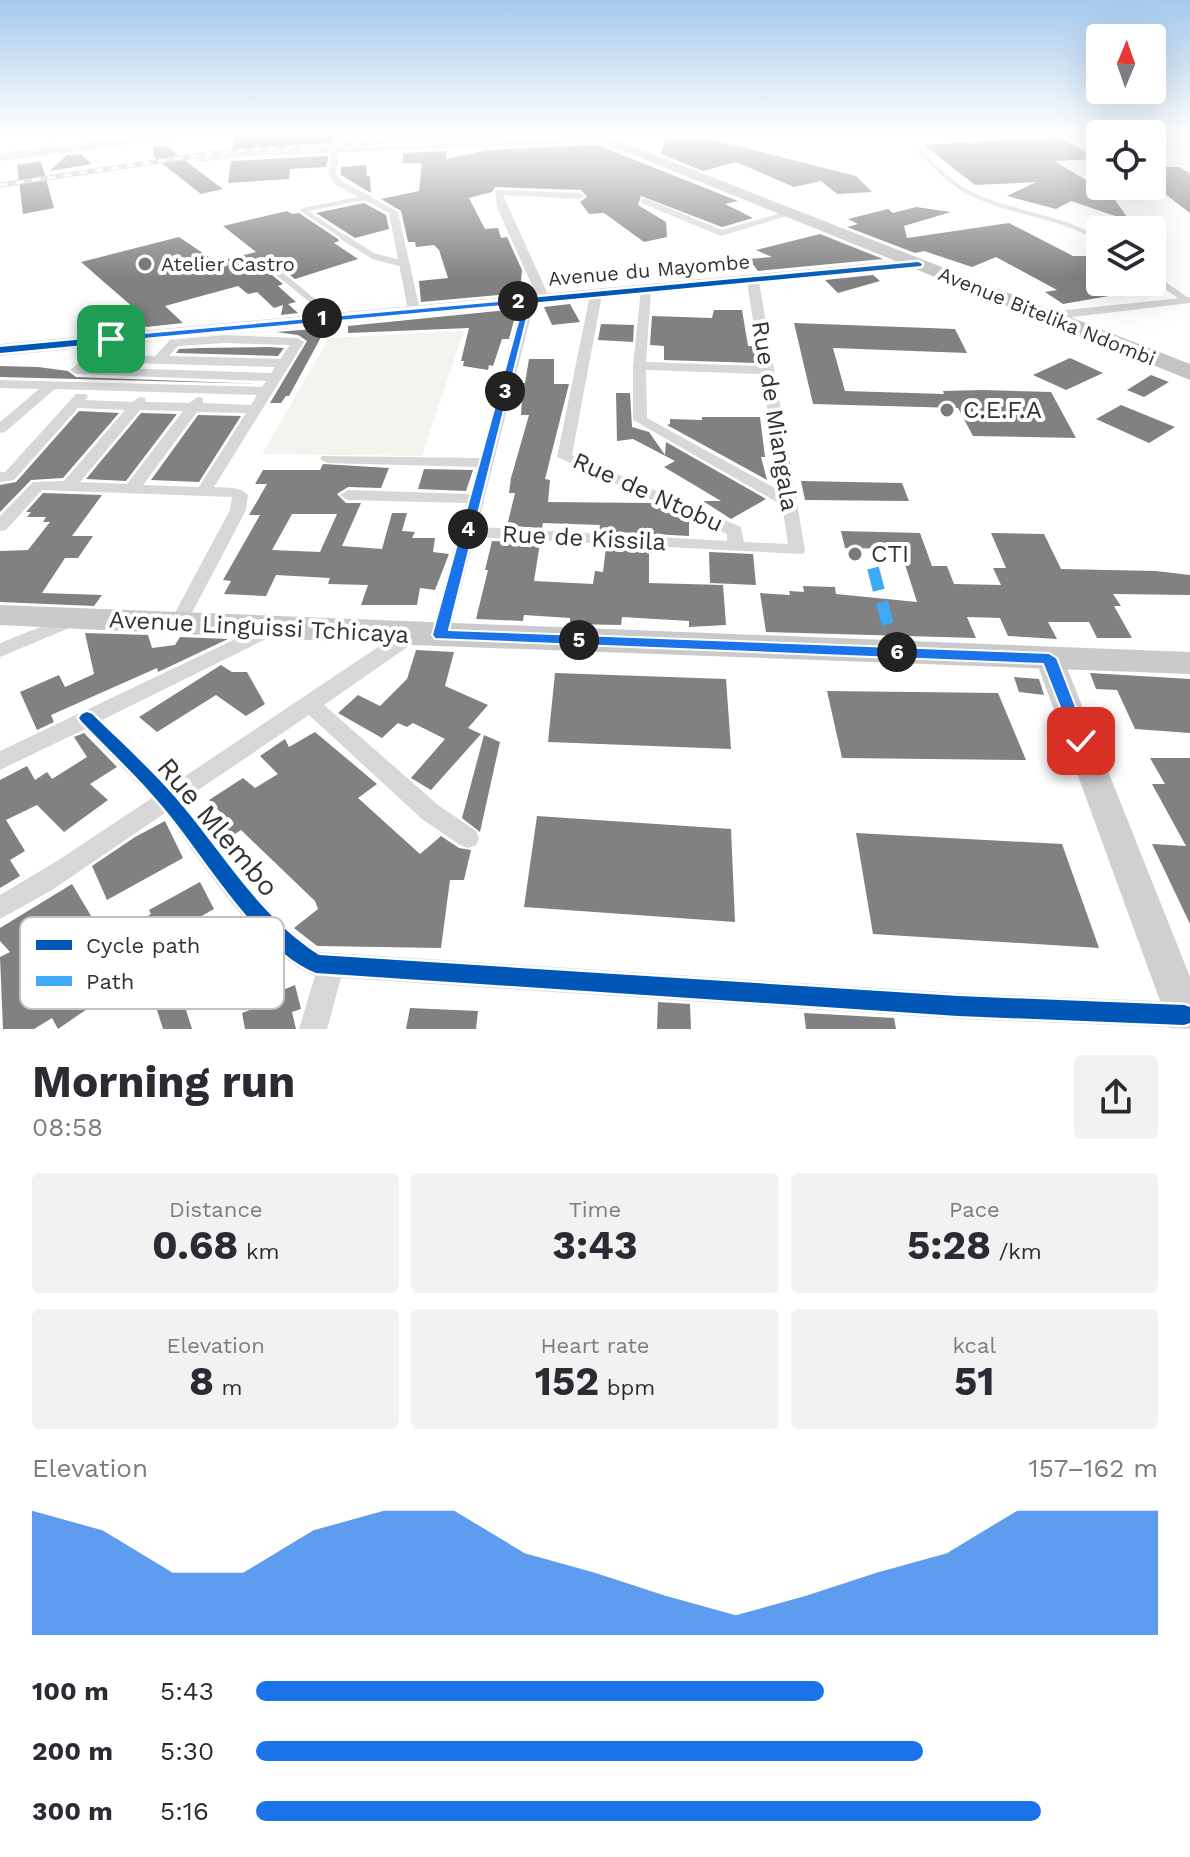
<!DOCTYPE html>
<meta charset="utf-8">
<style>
body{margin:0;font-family:"Work Sans",sans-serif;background:#f2f2f3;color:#2b2b33;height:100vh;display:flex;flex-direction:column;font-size:30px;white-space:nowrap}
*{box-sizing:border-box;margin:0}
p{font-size:26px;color:#7c7c81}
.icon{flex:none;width:44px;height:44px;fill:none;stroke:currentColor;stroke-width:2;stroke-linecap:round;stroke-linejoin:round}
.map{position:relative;height:1029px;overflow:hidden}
.side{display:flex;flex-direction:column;background:#fff;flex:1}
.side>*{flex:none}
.needle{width:52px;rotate:2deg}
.buttons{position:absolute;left:1086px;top:24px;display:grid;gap:16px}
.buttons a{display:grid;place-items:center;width:80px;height:80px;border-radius:8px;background:#fff;box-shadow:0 8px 32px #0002;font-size:40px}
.pin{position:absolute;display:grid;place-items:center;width:68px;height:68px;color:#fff;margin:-34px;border-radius:16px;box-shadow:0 4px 12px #0006}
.km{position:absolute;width:40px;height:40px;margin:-20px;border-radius:50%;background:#222;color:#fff;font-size:22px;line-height:40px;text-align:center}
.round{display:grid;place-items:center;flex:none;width:84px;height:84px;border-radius:8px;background:#f2f2f3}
.headline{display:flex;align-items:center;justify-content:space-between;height:136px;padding:0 32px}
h1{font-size:44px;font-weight:700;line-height:60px}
.stats{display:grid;grid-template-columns:repeat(3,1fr);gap:12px;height:136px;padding:8px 32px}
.stats div{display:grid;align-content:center;border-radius:8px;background:#f2f2f3;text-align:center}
.stats b{font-size:40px;font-weight:700}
.stats small{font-size:22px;font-weight:400}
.stats p{font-size:22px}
.chart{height:224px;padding:16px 32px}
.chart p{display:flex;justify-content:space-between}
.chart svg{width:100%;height:144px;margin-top:8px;fill:#1a73e8;opacity:.7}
ul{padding:0 32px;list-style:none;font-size:26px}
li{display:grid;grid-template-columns:128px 96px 1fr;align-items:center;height:60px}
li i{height:20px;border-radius:10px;background:#1a73e8}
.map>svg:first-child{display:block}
.green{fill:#f1f5ed}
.building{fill:#818181;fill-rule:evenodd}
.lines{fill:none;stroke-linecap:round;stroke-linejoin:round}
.lane-far1{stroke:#d7d7d7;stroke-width:4}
.lane{stroke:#d7d7d7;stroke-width:6}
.street{fill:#d7d7d7;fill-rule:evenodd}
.secondary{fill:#d0d0d0;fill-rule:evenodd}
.primary{fill:#cacaca;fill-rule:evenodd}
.highway{fill:#c4c4c4;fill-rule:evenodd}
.rail-casing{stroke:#bebebe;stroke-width:5}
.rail{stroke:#fff;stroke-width:3;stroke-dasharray:8;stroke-linecap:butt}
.quiet{stroke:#3fa9f5;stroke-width:12;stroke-dasharray:23 12;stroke-linecap:butt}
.cycleway-casing{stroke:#fff;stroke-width:5}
.cycleway{fill:#0057b8;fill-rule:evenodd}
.route{fill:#1a73e8;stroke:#fff;stroke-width:2}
.poi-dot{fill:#7a7a7a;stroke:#fff;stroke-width:3}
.labels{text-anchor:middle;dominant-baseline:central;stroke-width:8;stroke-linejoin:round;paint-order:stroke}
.far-poi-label{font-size:20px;fill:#333;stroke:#fff;text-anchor:start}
.far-street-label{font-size:20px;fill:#333;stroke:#fff}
.poi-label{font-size:24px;fill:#333;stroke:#fff;text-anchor:start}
.street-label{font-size:24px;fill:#333;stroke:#fff}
.near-street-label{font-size:28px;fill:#333;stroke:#fff}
.key{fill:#fff;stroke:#c2c2c2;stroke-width:2}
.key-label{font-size:22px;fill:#333}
</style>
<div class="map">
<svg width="1190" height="1029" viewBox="0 0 1190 1029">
<rect width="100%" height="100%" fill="#fff"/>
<path class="green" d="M464,331L422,456L262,454L329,338Z"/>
<g class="building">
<path d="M235,135H333L331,146L233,151Z"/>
<path d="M666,137L718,141L856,176L872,192L837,194L821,181L794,187L736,162L703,171L661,154Z"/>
<path d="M1059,137L1098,159L1054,161L1096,186H1105L1130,221L1071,201L1056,209L1007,196L1036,182L975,185L924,145Z"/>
<path d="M597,145L738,201L725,204L753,218L722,227L641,196L638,205L666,222L667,237L644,242L604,213L589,214L580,202L587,197L581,190L495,187L492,192L469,198L485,229L498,228L501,238L507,237L522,270L520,293L421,302L419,281L448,278L439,250L434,245L416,247L415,242H408L401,211L381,199L419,191L422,163H403V153L446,151V159L489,150Z"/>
<path d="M166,146L216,184L223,189L201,194L154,157L153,147Z"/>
<path d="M81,154L92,164L50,171L67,155Z"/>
<path d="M328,156L326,167L290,169L289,179L228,183L231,161Z"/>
<path d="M1152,160L1163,167H1178L1190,173V213L1152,184Z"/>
<path d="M41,161L54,208L23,214L17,165Z"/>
<path d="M366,165L367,176H370L371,193L341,175V167Z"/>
<path d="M364,203L386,215L389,229L355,238L316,213Z"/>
<path d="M916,207L951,212L904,226L907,238L1009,223L1073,256H1100V282L1126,293L1063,304L1045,292L1057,290L996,257L972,267L924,251L915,253L847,227L858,224L848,219L888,209L893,213Z"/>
<path d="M287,211L292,214L299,213L338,239L339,241L334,243L358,259L295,279L280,267L273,268L272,275L283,284L278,286L296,302L288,304L298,313L281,315L283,305L274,308L257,292L248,294L238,286L165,306L183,323L146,327L129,310L135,309L81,262L179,237L216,262L256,252L223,226Z"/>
<path d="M820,234L883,259L758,271L749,259L772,257L756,250Z"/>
<path d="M873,275L880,281L838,293L825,280Z"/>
<path d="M570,304L580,322L552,325L544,307Z"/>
<path d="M517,309L509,339H502L493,366L489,365L488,370L463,366L464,361H461L469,328L348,333V326Z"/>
<path d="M714,310H742L748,346H754L756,363L664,360V346L650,345L652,316L712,318Z"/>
<path d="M794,323L955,329L967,353L833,348L845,391L944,394L943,391L982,390L1051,392L1076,438L973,436L958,408L813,404Z"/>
<path d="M601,324L634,325L633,342L598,340Z"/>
<path d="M326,328L289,396H286L281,403H270L307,341L298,335L276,332Z"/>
<path d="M268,347L284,348L278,356L176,353L179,349L200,348Z"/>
<path d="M1070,358L1103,373L1066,390L1033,375Z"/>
<path d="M529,359H554V384H569L545,479L550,480L548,502L651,503L689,520V536L599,531L600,525L543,523L542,528L507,526L515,493H509L511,478L529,415H521L522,398H518L520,383H525Z"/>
<path d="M0,366L38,367L68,371L76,377L261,384L0,377Z"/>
<path d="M1151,375L1169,382L1144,397L1127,390Z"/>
<path d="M616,393H630L632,427L649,432L665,455L666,442L766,499L731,519L703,501H721L664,467L675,461L633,439L617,441Z"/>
<path d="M1121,405L1175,427L1149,443L1096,419Z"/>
<path d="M79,411L119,413L63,478L31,480L0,512V485L16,482Z"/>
<path d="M141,413L177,414L126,481L86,479Z"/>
<path d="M198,415L241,416L199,482L151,480Z"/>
<path d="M702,417H760L765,457H761L767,480L667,425L670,424V419L702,420Z"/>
<path d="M323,464L389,468L381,488L348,487L337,494L346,503H361L342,546L382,549L392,513H407L402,531L415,532L412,538H435L433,552L449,554L435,590L420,588L417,605H361L368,585L328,584L330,578L276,575L266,596L224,594L231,581L223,580L260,515H249L267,484H255L263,470H320ZM292,514H337L320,552L272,550Z"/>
<path d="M424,469L473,470L466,491L418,489Z"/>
<path d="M801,481L902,483L909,501L805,500Z"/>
<path d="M43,493L102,495L72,536H93L78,558H65L42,593L102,595L94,606L0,602V551L28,550L50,522H43L46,517H27L31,512H26Z"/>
<path d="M841,531L920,533L932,566H947L954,584L1001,585L993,568H1006L991,533L1044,534L1061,569L1156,571L1190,575V595L1113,594L1121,606H1114L1132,638H1097L1089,622H1048L1057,639L1008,636L1000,618L967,617L976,638L766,632L760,593L790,595L789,591L804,592L803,586L835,587L836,594L917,602L900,549L845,548Z"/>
<path d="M492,541L540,543L534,581L593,584L595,571L603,572L606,547L649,549V583L723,585L726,625L689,627V621L622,617L621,625L570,624V618L524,615L523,621L476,619L488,570H485Z"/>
<path d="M709,552L753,554L756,585L710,583Z"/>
<path d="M85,633L148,635L152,648L175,645L180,637L228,639L158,672L157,668L51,715L54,722L37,730L20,692L59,675L65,687L94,674Z"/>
<path d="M416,650L454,652L445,686L488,705L468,728L481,734L431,790L411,778L445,739L413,723L407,727L398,723L382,738L338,713L358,695L380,706L407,679Z"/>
<path d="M221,665L232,672H247L265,704L246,716L216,695L157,732L139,717Z"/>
<path d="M555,673L726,679L731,749L548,742Z"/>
<path d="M1090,673L1190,679V733L1135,729L1117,690L1096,689Z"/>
<path d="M1014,677L1039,679L1044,695L1019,692Z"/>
<path d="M827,691L998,693L1026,760L842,758Z"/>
<path d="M315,732L377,784L358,798L420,854L441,836L459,848L471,850L464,880H450L441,948L317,946L294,928L318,909L315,901L241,830L220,844L206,826L223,815L209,800L243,778L255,788L278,774L260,756L285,739L289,747Z"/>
<path d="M84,733L117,767L90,784L108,800L64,832L37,805L6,820L25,851L10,860L20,876L0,888V780L27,766L35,780L47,772L52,779L87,757L74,737Z"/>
<path d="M484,735L500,742L480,832L462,818Z"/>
<path d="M1150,758H1190V924L1152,844L1186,846L1152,784H1165Z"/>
<path d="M537,816L731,829L735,922L524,907Z"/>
<path d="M165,821L183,858L107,900L92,866L135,837Z"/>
<path d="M856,833L1062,844L1099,948L873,934Z"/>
<path d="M200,882L214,909L131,956L149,987L127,1001L106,962L128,951L131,955L120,932L151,914L149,910Z"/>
<path d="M72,884L106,941L70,964L93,1005L58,1029L52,1018L34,1029H3L0,957L10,952L0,941V928Z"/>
<path d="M295,985L301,1009L292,1012L296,1029H245L242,1013L265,1004L263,998Z"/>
<path d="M181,994L192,1029H163L156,1007Z"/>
<path d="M658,1002L690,1004L691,1029H657Z"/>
<path d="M410,1008L478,1011L476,1029H406Z"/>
<path d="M804,1013L894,1018L896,1029H806Z"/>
</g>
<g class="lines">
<g class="lane-far1">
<path d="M920,152C936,166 949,183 968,192C1009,214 1057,214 1098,239"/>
<path d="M197,160L249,154L604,140"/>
<path d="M346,239L303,210L369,197"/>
</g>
<g class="lane">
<path d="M343,237L373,256L404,264"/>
<path d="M1094,237L1100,240"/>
<path d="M277,272L333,317"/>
<path d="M1152,276L1186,300"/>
</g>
<g class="street">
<path d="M0,135H18L0,138Z"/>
<path d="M52,135H60L49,152H43Z"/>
<path d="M332,150L339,152L336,173L342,181L398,212L420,310L418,312L408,310L389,213L336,185L328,173Z"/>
<path d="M495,190L579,193L584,196L579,199L503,195L550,299L548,301L538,299L497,207Z"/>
<path d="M641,199H647L722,230L788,211L793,214L721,236L641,203Z"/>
<path d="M753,279L759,282L805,550L803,554L474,537L449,635L447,640H433L431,635L467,503L348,500L340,495L348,490L470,494L477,467L327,463L320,459L322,456L480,458L523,300L529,297L535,300L477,527L727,541V534L557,457L590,295L596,292L602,295L572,455L741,527L744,542L788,544L782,505L633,420V366L641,289L651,291L646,362L760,366L747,282ZM646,370L762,374L780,491L647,418Z"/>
<path d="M1190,297V303L1048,320L1042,316L1048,312Z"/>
<path d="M224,335L298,338L304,342L214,487C225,488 240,486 248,495L246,510L185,626H173L170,622L230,510L232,497L42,490L6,530L0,531V516L33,482L64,481L125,410L78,408L14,480L0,482V472H5L76,394H86L88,397L85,400L132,402L140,397L145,398L146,402L189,403L198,397L203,398V403L251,405L257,395L55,389L5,432L0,433V422L39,389L0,388V380L262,387L266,381L76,374L70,370L89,354L155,356L170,340ZM224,343L290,345L280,359L169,356L178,346ZM92,362L275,367L271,373L87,367ZM140,410L183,411L127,484L80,482ZM197,412L246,413L199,487L143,485Z"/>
<path d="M73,614L79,616L82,620L79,624L0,657V643Z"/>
<path d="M271,622L278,623L280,628L278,633L102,720L169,787L405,629H419L421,634L419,639L324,705L438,805L476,831L479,838L476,845L468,848L460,845L422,819L309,715L182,801C224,853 262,915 320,952L958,993L1184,1002L1190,1004V1026L1184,1028L958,1019L341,978L327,1029H299L315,976C258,953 202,861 165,813L52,890L0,919V895L57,861L152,798L85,729L0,770V751Z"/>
</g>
<g class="secondary">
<path d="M147,135H179L173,139L0,161V153Z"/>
<path d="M918,259L924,261V267L0,356V344Z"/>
<path d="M1049,648L1059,651L1063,658L1190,977V1029L1170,1028L1035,658L1039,651Z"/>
</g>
<path class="primary" d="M0,605L1190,652V674L412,645L0,625Z"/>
<path class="highway" d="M584,135H604L1190,364V380Z"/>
<g class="rail-casing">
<path id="rail" d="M0,185L221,152L477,135"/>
</g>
<use href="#rail" class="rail"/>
<path class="quiet" d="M873,568L895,652"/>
<g class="cycleway-casing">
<g id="cycleway">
<path d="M918,262L922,264L921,266L0,353V347Z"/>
<path d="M87,712L92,714C120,741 149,768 175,797C221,850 258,916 319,955L958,996L1184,1005L1190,1007V1023L1184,1025L958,1016L316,973C259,951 203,854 163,807C138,777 109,750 82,722L79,718L82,714Z"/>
</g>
</g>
<use href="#cycleway" class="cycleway"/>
</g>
<linearGradient id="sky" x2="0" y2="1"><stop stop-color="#a3caec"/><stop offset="0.48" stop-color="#fff"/><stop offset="1" stop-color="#fff" stop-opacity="0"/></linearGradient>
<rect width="1190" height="279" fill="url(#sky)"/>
<path class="route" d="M532,298L449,630L1049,653L1057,658L1089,741L1087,745H1075L1043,664L435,639L432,635L523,304L111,342L106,339L111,336Z"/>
<g class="poi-dot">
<circle cx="145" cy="264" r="8"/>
<circle cx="947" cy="410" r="8"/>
<circle cx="855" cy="554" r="8"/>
</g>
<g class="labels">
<g class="far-poi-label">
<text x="161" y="264">Atelier Castro</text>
</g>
<g class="far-street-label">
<text transform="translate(649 270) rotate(-5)">Avenue du Mayombe</text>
<text transform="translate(1047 316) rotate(22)">Avenue Bitelika Ndombi</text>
</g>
<g class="poi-label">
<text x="963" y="410">C.E.F.A</text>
<text x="871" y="554">CTI</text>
</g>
<g class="street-label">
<text transform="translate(775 416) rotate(81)">Rue de Miangala</text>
<text transform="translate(648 492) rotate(24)">Rue de Ntobu</text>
<text transform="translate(584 538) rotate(3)">Rue de Kissila</text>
<text transform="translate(259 627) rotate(3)">Avenue Linguissi Tchicaya</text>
</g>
<g class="near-street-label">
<text transform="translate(218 827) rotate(50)">Rue Mlembo</text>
</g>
</g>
<rect x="20" y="917" width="264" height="92" rx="12" class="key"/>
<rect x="36" y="940" width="36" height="10" fill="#0057b8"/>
<rect x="36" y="976" width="36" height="10" fill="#3fa9f5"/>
<g class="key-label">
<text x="86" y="953">Cycle path</text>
<text x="86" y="989">Path</text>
</g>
</svg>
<div class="buttons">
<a><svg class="needle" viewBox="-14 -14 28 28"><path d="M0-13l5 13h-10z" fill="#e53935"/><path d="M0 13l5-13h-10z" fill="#7c7c81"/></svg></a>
<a><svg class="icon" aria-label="locate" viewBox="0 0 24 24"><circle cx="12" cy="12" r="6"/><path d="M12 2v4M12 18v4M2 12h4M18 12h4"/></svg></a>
<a><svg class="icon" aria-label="layers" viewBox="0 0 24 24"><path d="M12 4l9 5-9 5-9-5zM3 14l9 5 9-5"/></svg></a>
</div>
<div class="pin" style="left:111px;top:339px;background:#1e9e55"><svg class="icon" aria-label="arrive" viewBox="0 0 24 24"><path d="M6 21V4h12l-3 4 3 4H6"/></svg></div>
<div class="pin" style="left:1081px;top:741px;background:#d93025"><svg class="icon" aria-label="check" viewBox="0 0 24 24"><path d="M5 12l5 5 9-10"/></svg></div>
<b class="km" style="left:322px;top:318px">1</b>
<b class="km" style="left:518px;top:301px">2</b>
<b class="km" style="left:505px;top:391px">3</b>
<b class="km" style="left:468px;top:529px">4</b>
<b class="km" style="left:579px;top:640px">5</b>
<b class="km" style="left:897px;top:652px">6</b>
</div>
<section class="side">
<div class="headline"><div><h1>Morning run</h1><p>08:58</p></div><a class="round"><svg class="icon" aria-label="share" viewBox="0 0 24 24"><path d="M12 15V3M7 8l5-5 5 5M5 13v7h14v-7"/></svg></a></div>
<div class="stats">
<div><p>Distance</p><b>0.68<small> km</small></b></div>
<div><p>Time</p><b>3:43</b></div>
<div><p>Pace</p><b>5:28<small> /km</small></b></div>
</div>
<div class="stats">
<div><p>Elevation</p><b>8<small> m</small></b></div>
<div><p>Heart rate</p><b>152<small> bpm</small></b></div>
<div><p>kcal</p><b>51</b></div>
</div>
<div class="chart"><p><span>Elevation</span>157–162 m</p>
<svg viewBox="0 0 160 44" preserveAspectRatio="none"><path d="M0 44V6L10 12L20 25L30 25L40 12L50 6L60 6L70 19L80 25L90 32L100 38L110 32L120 25L130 19L140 6L150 6L160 6V44z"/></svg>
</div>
<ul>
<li><b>100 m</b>5:43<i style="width:63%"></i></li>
<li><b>200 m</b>5:30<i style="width:74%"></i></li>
<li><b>300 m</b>5:16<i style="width:87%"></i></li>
</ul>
</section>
